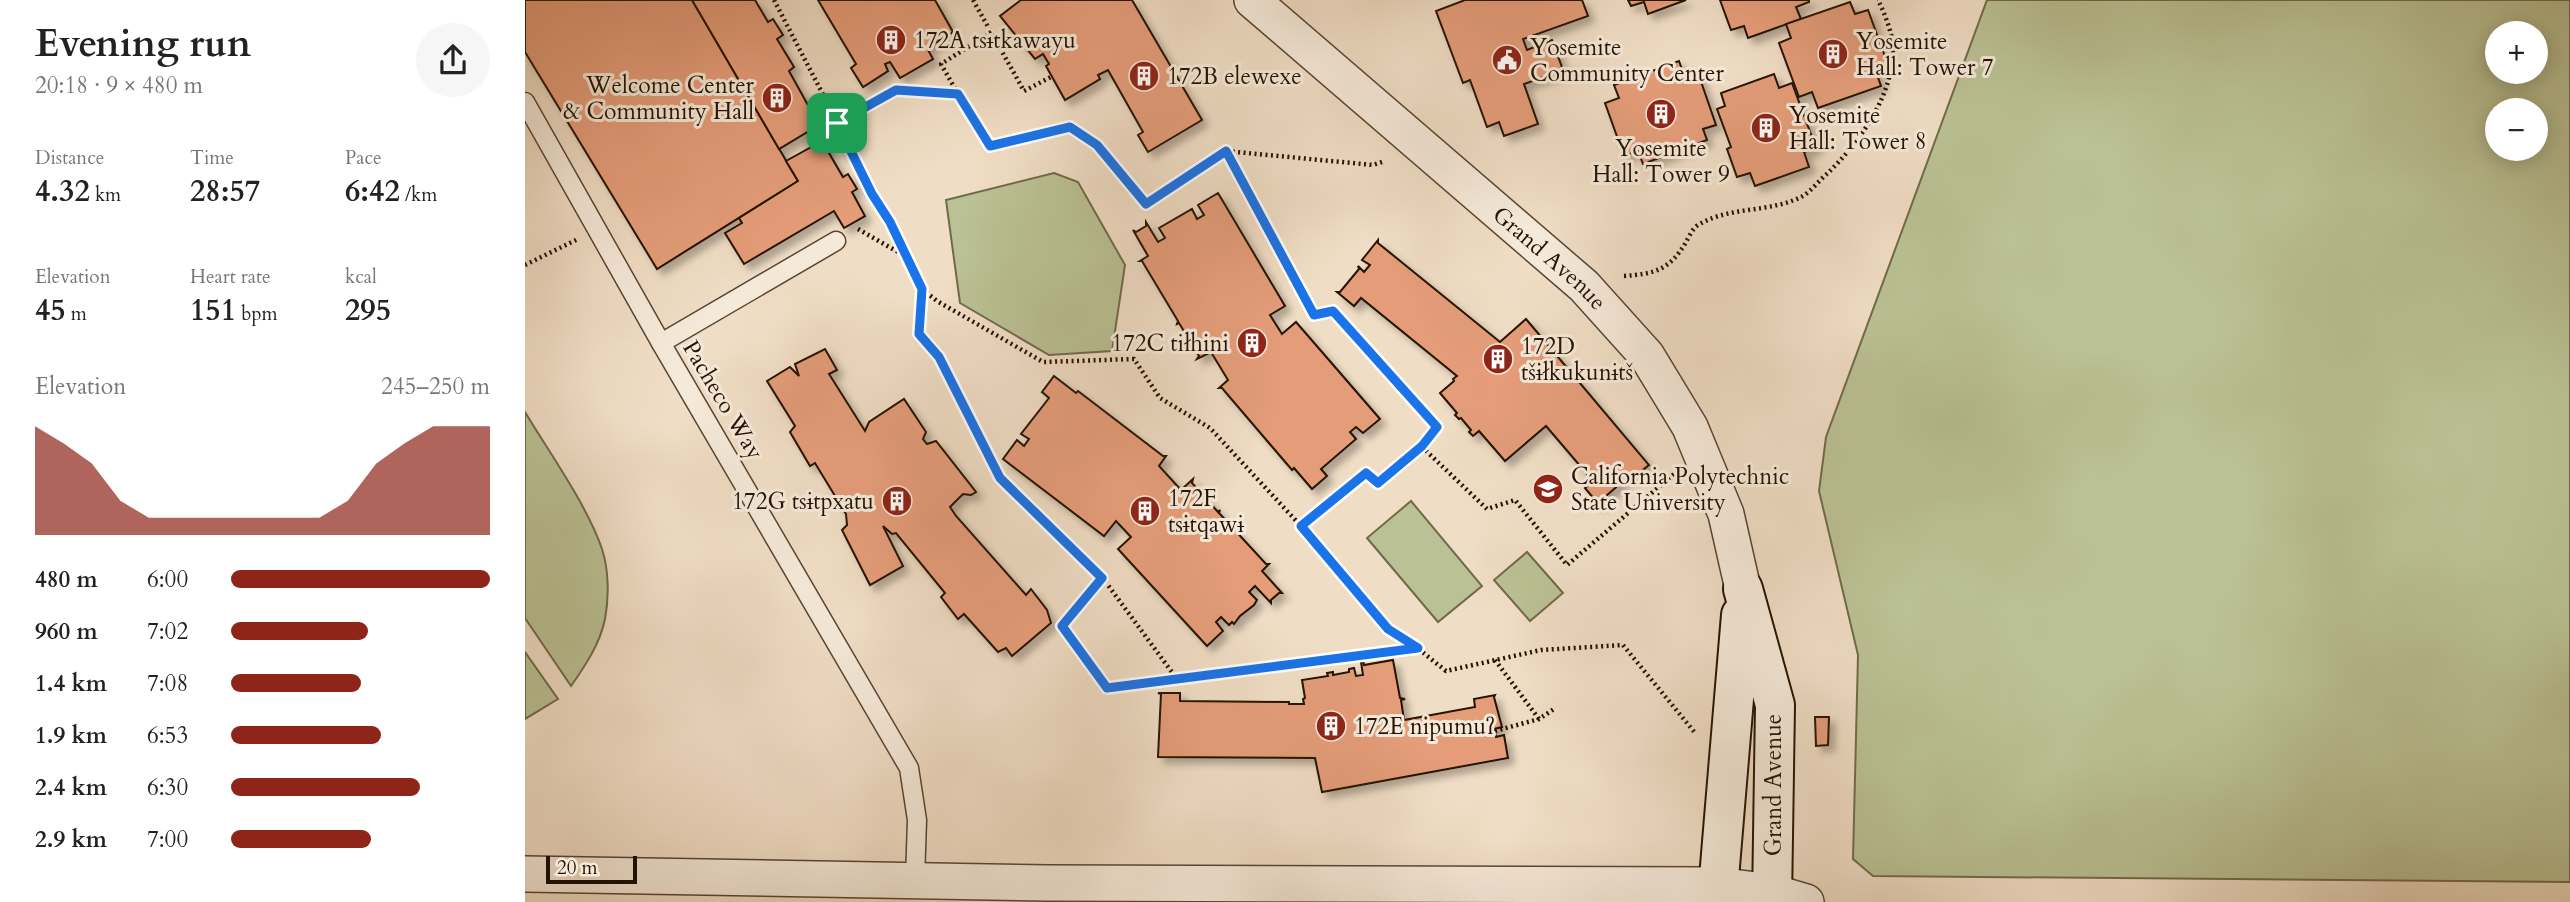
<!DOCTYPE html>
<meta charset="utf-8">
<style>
body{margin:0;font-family:Cardo,serif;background:#f6f6f6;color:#222;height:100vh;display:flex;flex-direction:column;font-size:26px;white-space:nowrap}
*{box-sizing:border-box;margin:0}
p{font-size:23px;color:#767676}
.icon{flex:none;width:38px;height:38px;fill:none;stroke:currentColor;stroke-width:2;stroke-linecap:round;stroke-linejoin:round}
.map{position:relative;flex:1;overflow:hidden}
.details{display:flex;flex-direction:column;background:#fff;width:525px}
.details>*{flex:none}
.buttons{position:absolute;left:1960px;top:21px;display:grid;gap:14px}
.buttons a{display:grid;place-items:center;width:63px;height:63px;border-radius:50%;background:#fff;box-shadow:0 4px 18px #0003;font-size:35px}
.scale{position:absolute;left:21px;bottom:18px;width:91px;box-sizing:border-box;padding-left:7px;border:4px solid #251202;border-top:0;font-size:19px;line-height:24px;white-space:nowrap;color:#251202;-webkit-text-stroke:5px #f5e9d9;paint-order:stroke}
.pin{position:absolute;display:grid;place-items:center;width:60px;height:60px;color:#fff;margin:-30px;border-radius:14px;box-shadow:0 4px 10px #0006}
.round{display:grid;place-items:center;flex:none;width:74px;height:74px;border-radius:37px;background:#f6f6f6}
.overview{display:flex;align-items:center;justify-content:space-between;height:119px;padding:0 35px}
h1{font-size:38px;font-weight:800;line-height:52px}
.metrics{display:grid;grid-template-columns:repeat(3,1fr);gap:10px;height:119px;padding:7px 35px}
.metrics div{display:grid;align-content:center}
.metrics b{font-size:30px;font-weight:800}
.metrics small{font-size:19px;font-weight:400}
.metrics p{font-size:19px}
.chart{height:196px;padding:14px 35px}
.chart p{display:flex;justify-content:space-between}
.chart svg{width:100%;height:126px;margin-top:7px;fill:#8f2418;opacity:.7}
ul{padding:0 35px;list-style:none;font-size:23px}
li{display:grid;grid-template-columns:112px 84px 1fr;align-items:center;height:52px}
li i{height:18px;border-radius:9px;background:#8f2418}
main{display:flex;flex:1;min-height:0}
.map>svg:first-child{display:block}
.green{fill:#bac194;stroke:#706a4b;stroke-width:2;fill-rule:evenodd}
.building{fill:#e49c79;stroke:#251202;stroke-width:2;filter:url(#shadow)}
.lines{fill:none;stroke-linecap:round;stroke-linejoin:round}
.lane-casing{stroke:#584533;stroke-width:21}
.street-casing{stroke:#584533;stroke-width:38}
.secondary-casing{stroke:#251202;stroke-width:42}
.path{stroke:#251202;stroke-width:4.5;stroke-dasharray:2 3.5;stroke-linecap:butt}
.lane{stroke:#f5e9d9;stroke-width:18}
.street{stroke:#f5e9d9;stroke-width:35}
.secondary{stroke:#f5e9d9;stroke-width:38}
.route-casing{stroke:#fff;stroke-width:14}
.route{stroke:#1a73e8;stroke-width:9}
.labels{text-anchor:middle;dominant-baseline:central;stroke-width:6;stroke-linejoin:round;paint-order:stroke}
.poi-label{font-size:23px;fill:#251202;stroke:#f5e9d9;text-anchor:start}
.street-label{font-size:23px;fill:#251202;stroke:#f5e9d9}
</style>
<main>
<section class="details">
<div class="overview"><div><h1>Evening run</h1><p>20:18 · 9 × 480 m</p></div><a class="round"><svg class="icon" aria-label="share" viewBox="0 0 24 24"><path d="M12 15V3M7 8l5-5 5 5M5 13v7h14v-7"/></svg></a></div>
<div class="metrics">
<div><p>Distance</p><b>4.32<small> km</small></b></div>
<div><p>Time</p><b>28:57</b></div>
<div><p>Pace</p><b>6:42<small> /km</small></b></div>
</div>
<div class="metrics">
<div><p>Elevation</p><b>45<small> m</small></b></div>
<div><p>Heart rate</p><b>151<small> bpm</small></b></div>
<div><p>kcal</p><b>295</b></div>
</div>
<div class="chart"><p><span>Elevation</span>245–250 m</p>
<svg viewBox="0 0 160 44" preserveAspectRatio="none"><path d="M0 44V6L10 12L20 19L30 32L40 38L50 38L60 38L70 38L80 38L90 38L100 38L110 32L120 19L130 12L140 6L150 6L160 6V44z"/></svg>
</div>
<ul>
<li><b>480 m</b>6:00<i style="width:100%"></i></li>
<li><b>960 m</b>7:02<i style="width:53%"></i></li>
<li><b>1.4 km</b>7:08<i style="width:50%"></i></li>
<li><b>1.9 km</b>6:53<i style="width:58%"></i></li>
<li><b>2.4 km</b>6:30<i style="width:73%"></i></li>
<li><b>2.9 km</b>7:00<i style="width:54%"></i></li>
</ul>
</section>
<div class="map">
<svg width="2045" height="902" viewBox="0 0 2045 902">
<defs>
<filter id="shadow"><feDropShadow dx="6" dy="6" stdDeviation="3.5" flood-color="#0004"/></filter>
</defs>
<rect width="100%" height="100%" fill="#f0ddc5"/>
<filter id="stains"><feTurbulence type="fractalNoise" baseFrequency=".00286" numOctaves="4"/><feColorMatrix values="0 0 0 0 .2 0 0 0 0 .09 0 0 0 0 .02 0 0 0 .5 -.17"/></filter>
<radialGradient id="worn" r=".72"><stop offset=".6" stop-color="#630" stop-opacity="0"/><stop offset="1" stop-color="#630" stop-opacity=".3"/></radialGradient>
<g class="green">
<path d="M1462,0H2045V882L1348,876L1328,859L1333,655L1294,491L1301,437ZM2011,33V72H1972V33ZM1972,110H2011V149H1972Z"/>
<path d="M529,173L553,182L600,265L587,351L524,355L435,303L421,200Z"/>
<path d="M0,412C24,452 62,505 77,549C84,570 84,598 80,619C75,644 60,666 46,686L0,618Z"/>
<path d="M886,501L957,586L913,622L842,538Z"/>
<path d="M1002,552L1038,593L1005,621L969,580Z"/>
<path d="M0,652L33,699L0,719Z"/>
</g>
<g class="building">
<path d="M0,0H167L273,181L132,269L0,52Z"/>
<path d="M167,0H230L243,22L248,19L258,35L252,39L269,67L264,71L294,125L254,149Z"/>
<path d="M293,0H410L428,32L402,48L408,59L375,78L365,62L360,64L363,71L338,87L326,68L331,64Z"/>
<path d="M496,0H607L677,120L623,152L613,135L618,132L583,70L573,75L575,79L540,100L521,66L524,64L518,54L510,59L475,16Z"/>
<path d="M940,0H1057L1063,16L998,39L1002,50L1027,40L1038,70L999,84L1013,124L979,136L974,122L962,127L945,80L938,83L911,11Z"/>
<path d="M1103,0H1161L1123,14L1119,2L1106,6Z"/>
<path d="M1195,0H1284V2L1271,7L1276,19L1223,38L1219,26L1206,30Z"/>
<path d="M1325,2L1330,14L1343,10L1363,65L1350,69L1356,86L1293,108L1287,92L1274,97L1254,43L1266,38L1261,24Z"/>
<path d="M1154,61L1159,75L1172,70L1191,125L1178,129L1182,140L1118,164L1113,151L1099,156L1080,103L1094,98L1089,85Z"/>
<path d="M1249,74L1254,88L1267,83L1291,148L1279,152L1284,167L1230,186L1225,173L1212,177L1202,149L1206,147L1192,109L1200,106L1196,93Z"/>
<path d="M297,141L318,177L323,174L332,189L327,192L340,216L319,228L309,211L219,264L200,233L217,223L214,218L273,181L261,161Z"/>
<path d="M693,193L760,306L745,315L757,334L771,322L855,419L838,433L831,427L825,432L831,439L796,469L802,476L787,489L769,468L767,470L697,388H694L703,380L686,352L672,359L674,356L654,323L652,324L653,321L617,261H615L623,256L608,230L611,232L621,226V222L633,242L640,238L634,228L667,209L672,219L679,215L673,205Z"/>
<path d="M853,240V243L975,342L1001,319L1124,465L1106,479L1101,473L1095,478L1099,483H1096L1074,502V505L1060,488L1068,481L1021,426L980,461L954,431L948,436L944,432L946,430L936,418L934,419L930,415L932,413L915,393L929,381L928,379L932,376L836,298L829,306L812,292H815L834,269L833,266L839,272L845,265L837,260Z"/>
<path d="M300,349L312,370L304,374L340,431L344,422L379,399L401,432L398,439L402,444L411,441L451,492L446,495L438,494L425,507L431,516L501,595L506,589L522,610L526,623L487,656L481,648L473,652L439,614L433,619L416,597L420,593L371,533L367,534L358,526L378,566L345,585L317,530L322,525L321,514L290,463L285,466L265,432L270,426L242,381L265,367L274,376L270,364Z"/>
<path d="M529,376L551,393L553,391L638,456H641L634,466L656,490L668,479L667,483L693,512L695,510L694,513L741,564H744L737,571L757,593H754L746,600V603L730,586L724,592L732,600L729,605L715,616L709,624L707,622L704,625L696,617L691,622L698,631L682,646L593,549L606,537L591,521L579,536L478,459L492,440L499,446L504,439L496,434L524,398L517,392Z"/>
<path d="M868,660L875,698L880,699L876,700L879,720L950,707L949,699L970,695L969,697L977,727L969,729L971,737L979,735L983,758L797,792L790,758L633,757L636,694L633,693H655V701L764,702V704H779L778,699L780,698L777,680L803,676L802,673L808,672V675L824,672V669L829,668L831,676L838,675L836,662L838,661L839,665Z"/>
<path d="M1290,717H1304L1303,745L1291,746Z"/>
</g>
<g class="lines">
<g class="lane-casing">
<g id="lane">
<path d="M0,102L136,343L384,768L392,820L390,880"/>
<path d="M136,343L311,241"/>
</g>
</g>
<g class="street-casing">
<g id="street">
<path id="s1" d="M727,0L1059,286L1122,356L1165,427L1201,514L1218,589"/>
<path d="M0,874L523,883L1192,885L1247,892L1281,902"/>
</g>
</g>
<g class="secondary-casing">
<g id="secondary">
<path d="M1218,589L1250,705L1247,902"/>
<path d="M1192,902L1216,615"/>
</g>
</g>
<g class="path">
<path d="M249,0L306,110L347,194L365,222L397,289L412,301L518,362L609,359L635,398L685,428L789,540L863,629L886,643L921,671L1016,650L1098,645L1171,734"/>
<path d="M448,0L499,91L526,77"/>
<path d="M433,94L416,64L467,32"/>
<path d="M311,123L371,90L433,94L465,146L545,127L572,145L621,204L701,151"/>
<path d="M857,162L848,165L701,151L789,315L808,311L912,427L896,446L962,509L990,500L1042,565L1149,474"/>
<path d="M333,229L380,256"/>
<path d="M0,265L53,239"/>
<path d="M1099,276C1129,274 1145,270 1161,242C1164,237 1167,229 1173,225C1204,206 1244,213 1276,197C1286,192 1295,179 1304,172C1337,139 1369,94 1368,46C1367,32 1359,12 1353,0"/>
<path d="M396,290L394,334L414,357L475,478L577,577L537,626L582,688L893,648"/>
<path d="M776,526L841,473L853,483L896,446"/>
<path d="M577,577L652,679"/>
<path d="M970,660L1014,719"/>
<path d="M970,731L1014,719L1029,709"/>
</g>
<use href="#lane" class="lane"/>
<use href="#street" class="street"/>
<use href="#secondary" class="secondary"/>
</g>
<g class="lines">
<g class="route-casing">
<path id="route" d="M371,90L433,94L465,146L545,127L572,145L621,204L701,151L789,315L808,311L912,427L897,446L853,483L841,473L776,526L863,629L893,648L582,688L537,626L577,578L475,478L414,357L394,334L397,289L365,222L347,194L312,123Z"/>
</g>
<use href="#route" class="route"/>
</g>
<defs>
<g id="building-disc" transform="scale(1.575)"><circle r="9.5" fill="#8f2418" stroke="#f5e9d9"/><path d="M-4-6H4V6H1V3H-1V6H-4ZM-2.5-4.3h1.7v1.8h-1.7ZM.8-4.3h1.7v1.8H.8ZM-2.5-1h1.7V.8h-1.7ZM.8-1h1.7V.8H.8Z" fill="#fff"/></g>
<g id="civic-disc" transform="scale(1.575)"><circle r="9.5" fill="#8f2418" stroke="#f5e9d9"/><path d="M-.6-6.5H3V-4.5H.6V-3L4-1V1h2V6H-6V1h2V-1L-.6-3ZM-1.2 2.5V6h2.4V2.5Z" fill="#fff"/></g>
<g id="university-disc" transform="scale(1.575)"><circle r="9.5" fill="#8f2418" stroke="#f5e9d9"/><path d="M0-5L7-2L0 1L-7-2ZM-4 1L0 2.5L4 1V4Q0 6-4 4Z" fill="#fff"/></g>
</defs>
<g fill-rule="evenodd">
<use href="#building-disc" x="366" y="40"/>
<use href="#building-disc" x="1308" y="54"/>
<use href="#civic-disc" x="982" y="60"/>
<use href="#building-disc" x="619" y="76"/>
<use href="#building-disc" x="252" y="98"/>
<use href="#building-disc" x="1136" y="114"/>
<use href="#building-disc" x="1241" y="128"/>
<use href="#building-disc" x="727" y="343"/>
<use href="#building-disc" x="973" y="359"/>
<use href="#university-disc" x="1023" y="489"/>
<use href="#building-disc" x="372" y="501"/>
<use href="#building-disc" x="620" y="511"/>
<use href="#building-disc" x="806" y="726"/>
</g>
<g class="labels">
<g class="poi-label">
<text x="389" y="40">172A tsɨtkawayu</text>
<text x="1331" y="41">Yosemite<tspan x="1331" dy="26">Hall: Tower 7</tspan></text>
<text x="1005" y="47">Yosemite<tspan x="1005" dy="26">Community Center</tspan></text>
<text x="642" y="76">172B elewexe</text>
<text x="229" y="85" text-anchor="end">Welcome Center<tspan x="229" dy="26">&amp; Community Hall</tspan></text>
<text x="1264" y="115">Yosemite<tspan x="1264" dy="26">Hall: Tower 8</tspan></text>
<text x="1136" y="148" text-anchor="middle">Yosemite<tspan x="1136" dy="26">Hall: Tower 9</tspan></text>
<text x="704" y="343" text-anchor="end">172C tiłhini</text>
<text x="996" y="346">172D<tspan x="996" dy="26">tšɨłkukunɨtš</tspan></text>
<text x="1046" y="476">California Polytechnic<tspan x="1046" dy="26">State University</tspan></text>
<text x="643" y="498">172F<tspan x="643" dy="26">tsɨtqawɨ</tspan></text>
<text x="349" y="501" text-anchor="end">172G tsɨtpxatu</text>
<text x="829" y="726">172E nipumuʔ</text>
</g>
<g class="street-label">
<text stroke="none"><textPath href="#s1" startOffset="394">Grand Avenue</textPath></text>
<text transform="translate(198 400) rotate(59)">Pacheco Way</text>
<text transform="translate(1248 785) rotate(-90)">Grand Avenue</text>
</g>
</g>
<rect width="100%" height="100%" filter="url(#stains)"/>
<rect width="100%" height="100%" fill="url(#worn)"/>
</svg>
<div class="buttons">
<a>+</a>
<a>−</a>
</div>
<div class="scale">20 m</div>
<div class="pin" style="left:312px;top:123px;background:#1e9e55"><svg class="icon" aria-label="arrive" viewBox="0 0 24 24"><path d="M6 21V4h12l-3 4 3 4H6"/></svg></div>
</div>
</main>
